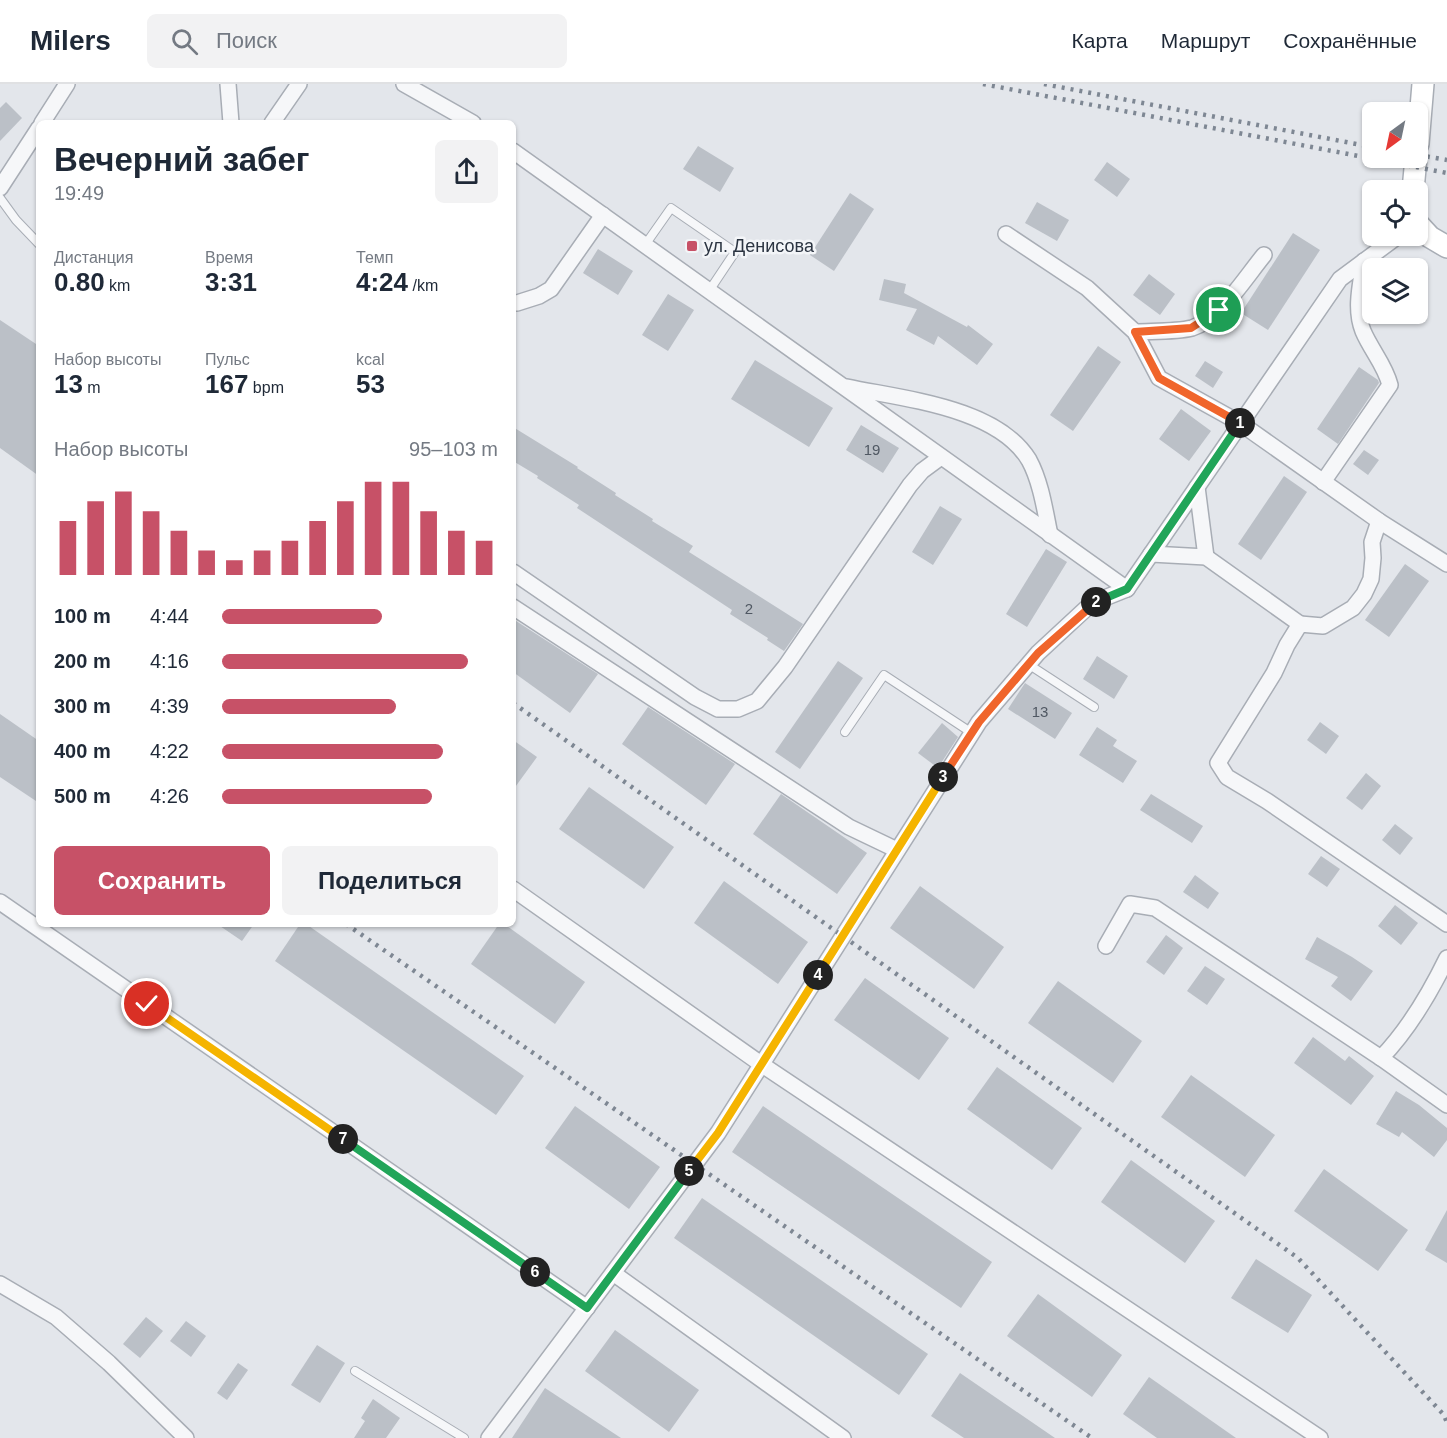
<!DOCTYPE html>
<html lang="ru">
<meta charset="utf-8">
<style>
body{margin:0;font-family:Arial,sans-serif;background:#f2f2f3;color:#1f2937;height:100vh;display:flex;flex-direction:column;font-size:22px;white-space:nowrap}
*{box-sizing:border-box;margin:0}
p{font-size:20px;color:#747a83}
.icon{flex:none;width:33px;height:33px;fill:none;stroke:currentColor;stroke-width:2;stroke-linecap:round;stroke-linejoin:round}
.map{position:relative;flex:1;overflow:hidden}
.side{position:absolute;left:36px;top:36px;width:480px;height:807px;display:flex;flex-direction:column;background:#fff;border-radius:9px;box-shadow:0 2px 4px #0004}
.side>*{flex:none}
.needle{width:39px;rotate:213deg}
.fabs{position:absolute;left:1362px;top:18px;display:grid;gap:12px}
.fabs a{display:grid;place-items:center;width:66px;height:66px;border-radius:9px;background:#fff;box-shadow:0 2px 4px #0004;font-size:30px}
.pin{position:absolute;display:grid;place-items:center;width:51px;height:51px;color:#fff;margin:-26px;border:3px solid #fff;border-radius:50%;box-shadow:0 2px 6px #0007}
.km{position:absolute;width:30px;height:30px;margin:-15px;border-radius:50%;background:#222;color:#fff;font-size:16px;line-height:30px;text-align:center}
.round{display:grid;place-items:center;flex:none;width:63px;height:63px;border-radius:9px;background:#f2f2f3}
.headline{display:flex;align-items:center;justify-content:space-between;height:102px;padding:0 18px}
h1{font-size:33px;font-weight:600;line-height:45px}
.metrics{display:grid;grid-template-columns:repeat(3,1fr);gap:9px;height:102px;padding:6px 18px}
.metrics div{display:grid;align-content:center}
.metrics b{font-size:26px;font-weight:600}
.metrics small{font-size:16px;font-weight:400}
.metrics p{font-size:16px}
.chart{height:168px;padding:12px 18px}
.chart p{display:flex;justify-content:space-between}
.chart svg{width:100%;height:108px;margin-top:6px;stroke:#c75167;stroke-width:6}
.cta{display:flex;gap:12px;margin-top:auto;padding:12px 18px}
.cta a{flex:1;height:69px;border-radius:9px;background:#c75167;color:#fff;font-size:24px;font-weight:600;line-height:69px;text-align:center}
.cta a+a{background:#f2f2f3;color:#1f2937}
ul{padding:0 18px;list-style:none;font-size:20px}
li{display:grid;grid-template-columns:96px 72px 1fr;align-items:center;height:45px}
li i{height:15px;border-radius:8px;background:#c75167}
header{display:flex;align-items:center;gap:36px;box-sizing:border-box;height:84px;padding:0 30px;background:#fff;border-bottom:2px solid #e0e1e3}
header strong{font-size:28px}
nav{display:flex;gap:33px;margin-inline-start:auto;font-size:21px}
.search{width:420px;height:54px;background:#f2f2f3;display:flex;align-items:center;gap:15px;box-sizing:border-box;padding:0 21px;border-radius:9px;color:#747a83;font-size:22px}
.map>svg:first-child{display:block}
.building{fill:#bbc0c7}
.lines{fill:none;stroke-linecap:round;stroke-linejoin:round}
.service-casing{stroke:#a8adb5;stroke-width:10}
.minor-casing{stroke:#a8adb5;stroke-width:18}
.secondary-casing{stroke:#a8adb5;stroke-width:24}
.service{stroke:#f6f7f9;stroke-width:8}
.minor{stroke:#f6f7f9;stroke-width:15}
.secondary{stroke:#fff;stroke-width:21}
.rail{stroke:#7e8793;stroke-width:4.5;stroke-dasharray:3 6;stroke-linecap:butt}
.split-1-casing{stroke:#fff;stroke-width:12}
.split-2-casing{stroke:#fff;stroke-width:12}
.split-3-casing{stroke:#fff;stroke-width:12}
.split-4-casing{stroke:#fff;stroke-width:12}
.split-5-casing{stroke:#fff;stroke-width:12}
.split-6-casing{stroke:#fff;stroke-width:12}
.split-7-casing{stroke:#fff;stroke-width:12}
.split-8-casing{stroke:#fff;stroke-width:12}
.split-1{stroke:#f0652b;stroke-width:8}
.split-2{stroke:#22a559;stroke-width:8}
.split-3{stroke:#f0652b;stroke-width:8}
.split-4{stroke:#f5b400;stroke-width:8}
.split-5{stroke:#f5b400;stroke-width:8}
.split-6{stroke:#22a559;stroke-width:8}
.split-7{stroke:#22a559;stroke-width:8}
.split-8{stroke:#f5b400;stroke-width:8}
.poi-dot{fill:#c75167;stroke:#f3f5f8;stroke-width:2}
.labels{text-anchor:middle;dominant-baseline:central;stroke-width:5;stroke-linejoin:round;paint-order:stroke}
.number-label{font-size:15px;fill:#505863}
.poi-label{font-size:18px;fill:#2c3542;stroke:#f3f5f8;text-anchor:start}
</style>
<header>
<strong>Milers</strong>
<div class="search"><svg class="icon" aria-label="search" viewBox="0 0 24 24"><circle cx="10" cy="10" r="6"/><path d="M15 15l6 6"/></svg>Поиск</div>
<nav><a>Карта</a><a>Маршрут</a><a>Сохранённые</a></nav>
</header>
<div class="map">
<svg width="1447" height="1354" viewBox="0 0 1447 1354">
<rect width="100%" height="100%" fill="#e3e6eb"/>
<g class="building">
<path d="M6,18L22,34L0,57V24Z"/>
<path d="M698,62L734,84L720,108L683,85Z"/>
<path d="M1107,78L1130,95L1117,113L1094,96Z"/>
<path d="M850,109L874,125L834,187L810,171Z"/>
<path d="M1037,118L1069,136L1057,157L1025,139Z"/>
<path d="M1293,149L1320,166L1268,246L1241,229Z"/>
<path d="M598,165L633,187L618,211L583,189Z"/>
<path d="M1149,190L1175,210L1160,231L1133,211Z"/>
<path d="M884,195L906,200L904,209L967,243L968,241L993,260L977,281L938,252L934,261L906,246L917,225L879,216Z"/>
<path d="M668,210L694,226L668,267L642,251Z"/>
<path d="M0,236L39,262V392L0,364Z"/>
<path d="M1098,262L1121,278L1073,347L1050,331Z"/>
<path d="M755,276L833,324L809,363L731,315Z"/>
<path d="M1205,277L1223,288L1213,304L1195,292Z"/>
<path d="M1359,283L1378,296L1379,299L1338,360L1317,345Z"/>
<path d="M1181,325L1211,347L1189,377L1159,355Z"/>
<path d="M861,341L899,364L883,389L846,366Z"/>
<path d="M513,343L578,383L577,384L616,409L615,411L653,435L652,437L693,462L689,468L803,540L784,567L767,556L768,554L730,530L732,526L577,424L579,421L537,394L538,392L513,377Z"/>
<path d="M1364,366L1379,376L1368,391L1353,380Z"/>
<path d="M1284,392L1307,408L1261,476L1238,460Z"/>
<path d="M940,422L962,435L933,481L912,468Z"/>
<path d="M1046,465L1067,478L1027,543L1006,530Z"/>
<path d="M1405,480L1429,497L1389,553L1365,536Z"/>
<path d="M513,535L598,590L570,629L513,588Z"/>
<path d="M1097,572L1128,592L1114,615L1083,595Z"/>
<path d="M838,577L863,594L800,685L775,668Z"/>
<path d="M1025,599L1072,629L1055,655L1008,625Z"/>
<path d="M648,623L735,680L706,721L622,660Z"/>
<path d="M0,630L39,657V719L0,693Z"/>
<path d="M1320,638L1339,652L1326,670L1307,656Z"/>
<path d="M942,639L958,653L938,684L918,669Z"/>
<path d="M1097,643L1117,656L1113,662L1137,677L1123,699L1079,671Z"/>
<path d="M513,656L537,673L513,706Z"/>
<path d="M1366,689L1381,702L1362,726L1346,714Z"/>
<path d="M589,703L674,763L644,805L559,745Z"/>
<path d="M781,710L867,769L837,810L753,750Z"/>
<path d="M1151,710L1203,742L1192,759L1140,726Z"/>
<path d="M1395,740L1413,754L1400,771L1382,756Z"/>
<path d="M1321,772L1340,785L1327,803L1308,790Z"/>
<path d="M1195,791L1219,809L1208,825L1183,808Z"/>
<path d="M724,797L808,858L778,900L694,839Z"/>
<path d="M920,802L1004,863L974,905L890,844Z"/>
<path d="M1395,821L1418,839L1401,861L1378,842Z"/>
<path d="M217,840H254L242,857Z"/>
<path d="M300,840H306L524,992L496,1031L275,877Z"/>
<path d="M499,840H504L585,898L555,940L471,880Z"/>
<path d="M1166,851L1183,864L1164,891L1146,878Z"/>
<path d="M1317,853L1352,873L1373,887L1351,917L1331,902L1338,893L1305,875Z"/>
<path d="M1205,882L1225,895L1207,921L1187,907Z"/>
<path d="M865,894L949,954L919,996L834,936Z"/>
<path d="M1058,897L1142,957L1113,999L1028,939Z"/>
<path d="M1313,953L1345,977L1349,972L1374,992L1351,1021L1294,979Z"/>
<path d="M997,983L1082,1044L1052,1086L967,1025Z"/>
<path d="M1191,991L1275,1051L1245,1093L1161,1033Z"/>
<path d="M1396,1007L1419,1021L1447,1044V1056L1434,1073L1402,1048L1399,1053L1376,1040Z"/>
<path d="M575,1022L660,1083L629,1125L545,1064Z"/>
<path d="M763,1022L992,1178L961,1224L732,1068Z"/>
<path d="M1131,1076L1215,1137L1185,1179L1101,1118Z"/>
<path d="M1324,1085L1408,1146L1378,1187L1294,1127Z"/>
<path d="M702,1114L928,1270L899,1311L674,1154Z"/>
<path d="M1447,1126V1179L1425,1166Z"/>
<path d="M1256,1175L1312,1211L1288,1249L1231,1214Z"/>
<path d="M1038,1210L1122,1271L1092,1313L1007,1252Z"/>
<path d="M146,1233L163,1247L140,1274L123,1260Z"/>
<path d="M186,1237L206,1252L191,1273L170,1257Z"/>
<path d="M615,1246L699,1306L669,1348L585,1287Z"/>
<path d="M317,1261L345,1279L320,1319L291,1301Z"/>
<path d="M238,1279L248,1286L227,1316L217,1309Z"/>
<path d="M960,1289L1055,1354H964L931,1332Z"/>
<path d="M1149,1293L1236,1354H1157L1123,1330Z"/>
<path d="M545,1304L621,1354H512Z"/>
<path d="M373,1315L400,1334L386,1354H354L365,1337L361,1334Z"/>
</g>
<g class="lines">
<g class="service-casing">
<g id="service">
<path d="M0,114L16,136L39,160"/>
<path d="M645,161L671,124L735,168L709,207"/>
<path d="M1028,580L1094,623"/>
<path d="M845,648L884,591L972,649"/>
<path d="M355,1287L464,1354"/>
</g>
</g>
<g class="minor-casing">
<g id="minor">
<path d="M228,0L231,39"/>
<path d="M404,0L473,39"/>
<path d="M42,39L67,0"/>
<path d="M272,39L299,0"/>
<path d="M513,67L1127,505"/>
<path d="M0,104L39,44"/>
<path d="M1006,150L1087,204L1135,248L1159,294L1240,339L1379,437L1447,480"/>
<path d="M517,219L539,212L551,205L603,131"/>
<path d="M1135,248C1152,247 1176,248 1192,244C1220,235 1245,194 1264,171"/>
<path d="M847,303C903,315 997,323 1029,376C1041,398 1045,427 1050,451"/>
<path d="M1323,398L1390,301C1385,281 1371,266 1363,247C1354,225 1361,199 1364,177"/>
<path d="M1197,403L1206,473"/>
<path d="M1379,437L1372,458L1373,474L1371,495L1364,510L1353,524L1323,542L1300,540L1287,561L1274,589L1218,679L1227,693L1267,717L1447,840"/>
<path d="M1151,470L1206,473L1300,540"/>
<path d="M513,488L695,613L718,625H738L757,617L785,583L910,401L922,387L941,373"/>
<path d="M513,523L849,743L897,766"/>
<path d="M513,805L761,980L1320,1354"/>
<path d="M0,818L587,1224"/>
<path d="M1106,862L1130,820L1155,824L1381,974"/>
<path d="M1447,874C1429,911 1409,945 1381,974L1447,1021"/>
<path d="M613,1189L843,1354"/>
<path d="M0,1200L56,1233L109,1279L186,1354"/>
<path d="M489,1354L718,1049L979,638L1038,569L1092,519L1127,505L1340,195L1398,152"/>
</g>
</g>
<g class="secondary-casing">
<g id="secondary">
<path d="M1418,60L1423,0"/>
<path d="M1413,106L1416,74"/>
<path d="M1418,140L1430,153L1447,163"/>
</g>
</g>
<use href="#service" class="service"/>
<use href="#minor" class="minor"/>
<use href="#secondary" class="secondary"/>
<g class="rail">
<path d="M983,0L1447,89"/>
<path d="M1044,0L1372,63"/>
<path d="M1418,71L1447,76"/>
<path d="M513,619L1298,1174L1444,1331L1447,1339"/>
<path d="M346,840L1092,1354"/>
</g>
</g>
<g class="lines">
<g class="split-1-casing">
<path id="split-1" d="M1219,226L1191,244L1135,248L1159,294L1240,339"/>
</g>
<g class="split-2-casing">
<path id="split-2" d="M1096,518L1127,505L1240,339"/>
</g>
<g class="split-3-casing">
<path id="split-3" d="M943,693L979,638L1038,569L1096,518"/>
</g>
<g class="split-4-casing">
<path id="split-4" d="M818,891L943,693"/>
</g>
<g class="split-5-casing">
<path id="split-5" d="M689,1087L718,1049L818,891"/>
</g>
<g class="split-6-casing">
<path id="split-6" d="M535,1188L587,1224L689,1087"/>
</g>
<g class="split-7-casing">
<path id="split-7" d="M343,1055L535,1188"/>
</g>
<g class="split-8-casing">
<path id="split-8" d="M147,920L343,1055"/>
</g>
<use href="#split-1" class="split-1"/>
<use href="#split-2" class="split-2"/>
<use href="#split-3" class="split-3"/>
<use href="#split-4" class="split-4"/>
<use href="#split-5" class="split-5"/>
<use href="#split-6" class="split-6"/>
<use href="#split-7" class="split-7"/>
<use href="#split-8" class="split-8"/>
</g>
<rect class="poi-dot" x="686" y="156" width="12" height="12" rx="3"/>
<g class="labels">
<g class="number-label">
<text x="872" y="365">19</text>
<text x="749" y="524">2</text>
<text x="1040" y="627">13</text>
</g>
<g class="poi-label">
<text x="704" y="162">ул. Денисова</text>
</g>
</g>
</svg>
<div class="fabs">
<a><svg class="needle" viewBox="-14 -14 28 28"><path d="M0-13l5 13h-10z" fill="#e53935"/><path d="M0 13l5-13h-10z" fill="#747a83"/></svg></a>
<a><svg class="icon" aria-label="locate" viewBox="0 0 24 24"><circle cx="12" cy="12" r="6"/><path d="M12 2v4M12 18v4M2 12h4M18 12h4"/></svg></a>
<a><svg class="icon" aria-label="layers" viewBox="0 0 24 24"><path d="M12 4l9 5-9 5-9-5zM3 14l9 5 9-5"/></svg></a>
</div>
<div class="pin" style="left:1219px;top:226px;background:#1e9e55"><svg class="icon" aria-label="arrive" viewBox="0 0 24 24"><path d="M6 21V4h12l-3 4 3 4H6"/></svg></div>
<div class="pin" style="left:147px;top:920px;background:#d93025"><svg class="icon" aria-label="check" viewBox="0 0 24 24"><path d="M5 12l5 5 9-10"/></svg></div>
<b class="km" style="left:1240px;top:339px">1</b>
<b class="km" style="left:1096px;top:518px">2</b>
<b class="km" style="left:943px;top:693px">3</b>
<b class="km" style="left:818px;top:891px">4</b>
<b class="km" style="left:689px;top:1087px">5</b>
<b class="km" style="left:535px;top:1188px">6</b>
<b class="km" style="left:343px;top:1055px">7</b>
<section class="side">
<div class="headline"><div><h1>Вечерний забег</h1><p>19:49</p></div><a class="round"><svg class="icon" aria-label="share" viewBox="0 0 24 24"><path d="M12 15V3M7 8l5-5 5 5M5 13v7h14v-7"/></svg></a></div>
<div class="metrics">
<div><p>Дистанция</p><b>0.80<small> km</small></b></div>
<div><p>Время</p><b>3:31</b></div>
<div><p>Темп</p><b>4:24<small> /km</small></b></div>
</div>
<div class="metrics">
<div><p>Набор высоты</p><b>13<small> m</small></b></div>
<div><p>Пульс</p><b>167<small> bpm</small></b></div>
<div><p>kcal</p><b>53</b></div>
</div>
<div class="chart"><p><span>Набор высоты</span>95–103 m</p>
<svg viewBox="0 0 160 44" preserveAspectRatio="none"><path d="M5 44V22M15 44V14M25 44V10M35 44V18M45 44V26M55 44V34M65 44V38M75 44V34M85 44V30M95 44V22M105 44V14M115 44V6M125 44V6M135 44V18M145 44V26M155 44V30"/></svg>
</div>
<ul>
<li><b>100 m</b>4:44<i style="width:58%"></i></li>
<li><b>200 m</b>4:16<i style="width:89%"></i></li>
<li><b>300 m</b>4:39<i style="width:63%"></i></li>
<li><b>400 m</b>4:22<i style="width:80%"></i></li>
<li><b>500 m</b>4:26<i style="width:76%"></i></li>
</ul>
<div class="cta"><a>Сохранить</a><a>Поделиться</a></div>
</section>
</div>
